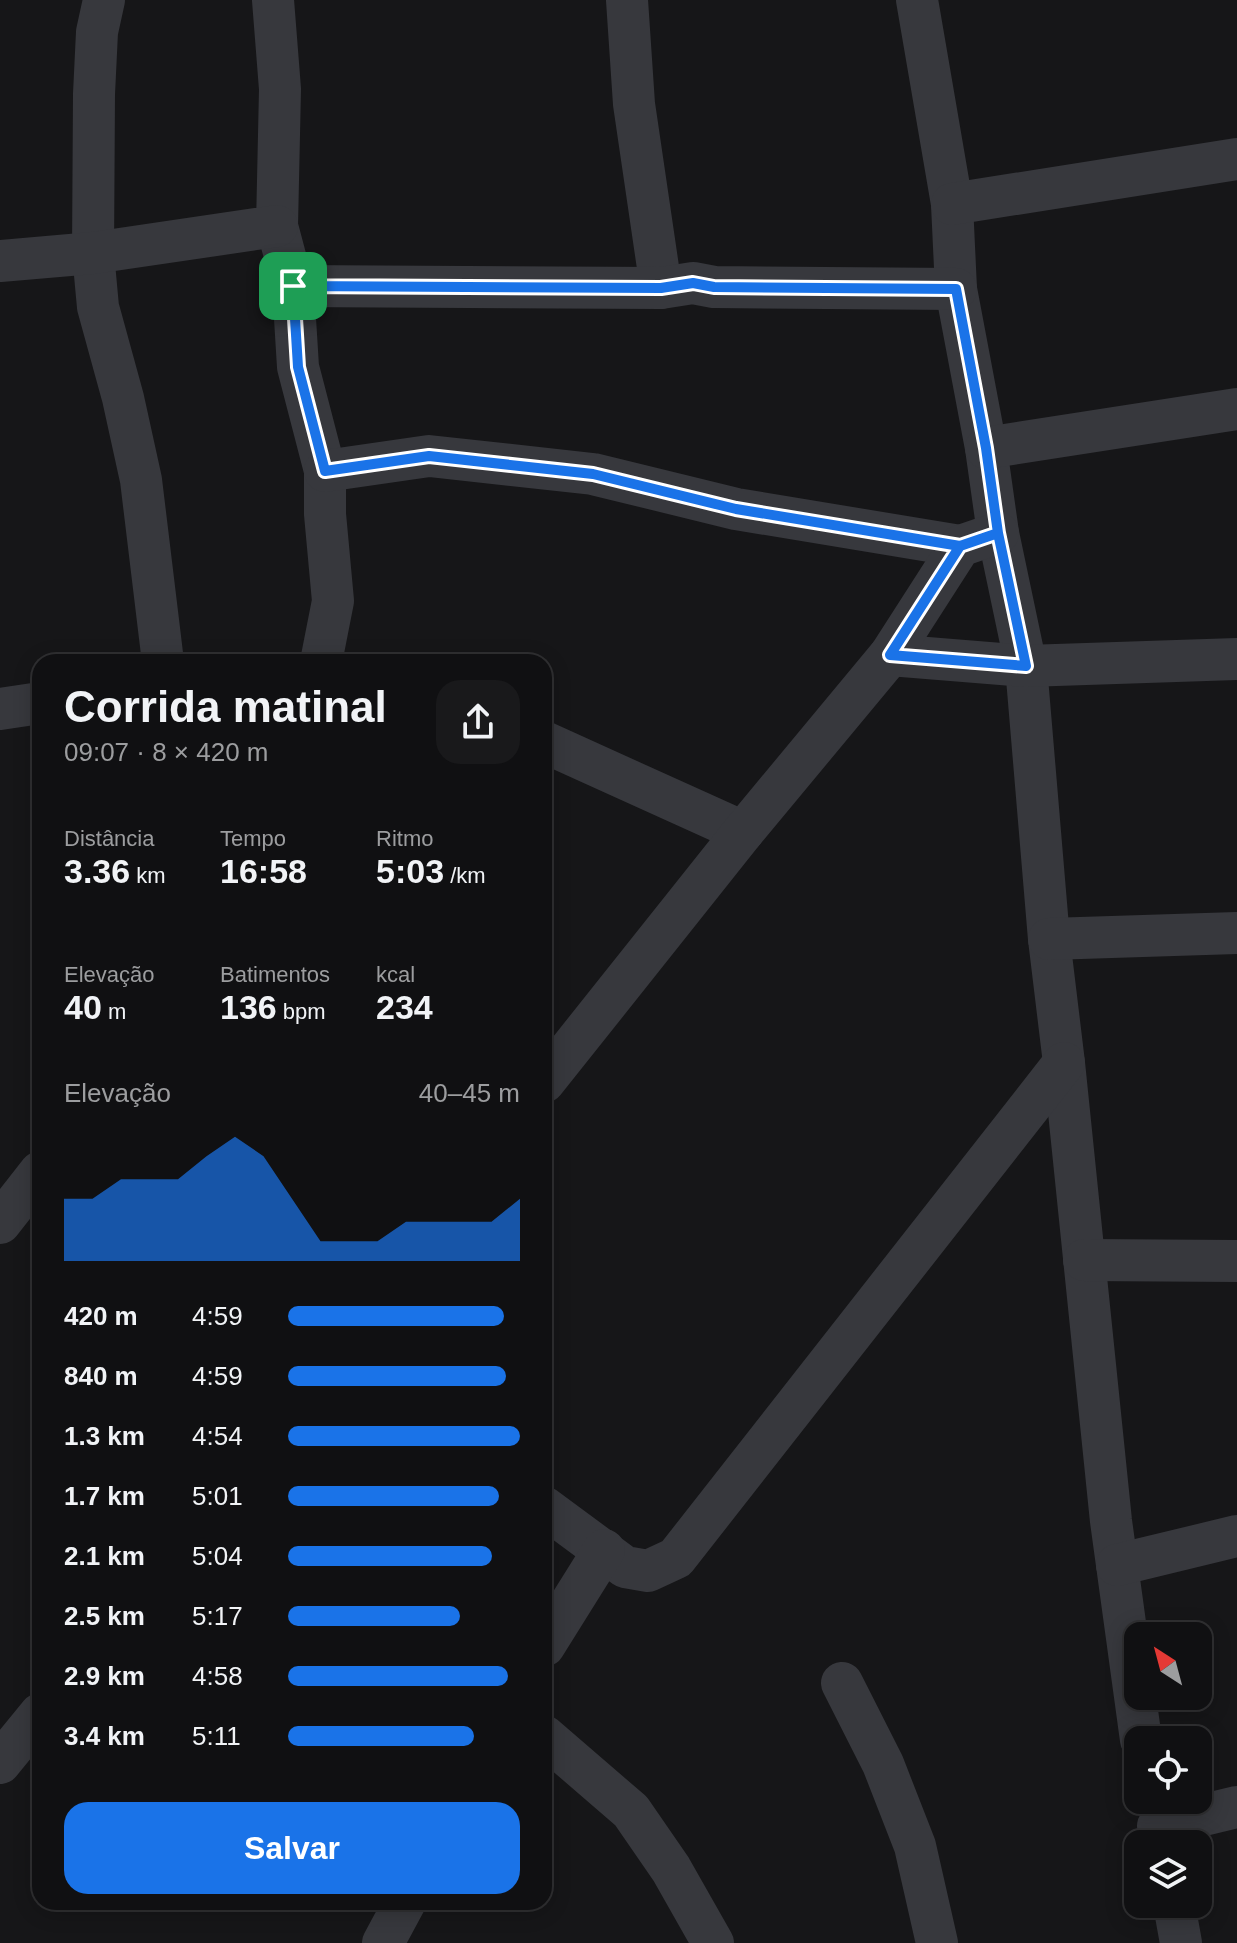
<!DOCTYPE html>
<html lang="pt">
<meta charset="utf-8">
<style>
body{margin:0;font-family:Helvetica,sans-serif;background:#19191b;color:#f1f3f6;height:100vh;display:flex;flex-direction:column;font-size:30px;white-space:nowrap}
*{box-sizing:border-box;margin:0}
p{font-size:26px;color:#9c9d9f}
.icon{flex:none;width:44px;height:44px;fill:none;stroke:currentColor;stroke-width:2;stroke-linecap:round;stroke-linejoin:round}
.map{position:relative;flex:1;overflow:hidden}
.details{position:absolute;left:32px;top:654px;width:520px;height:1256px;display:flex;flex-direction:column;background:#101012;border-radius:24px;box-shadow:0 4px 20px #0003,0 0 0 2px #303032}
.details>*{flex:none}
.needle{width:52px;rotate:324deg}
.controls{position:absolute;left:1124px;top:1622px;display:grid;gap:16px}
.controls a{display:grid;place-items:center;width:88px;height:88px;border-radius:16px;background:#101012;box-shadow:0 4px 20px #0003,0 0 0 2px #303032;font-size:40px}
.pin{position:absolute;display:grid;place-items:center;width:68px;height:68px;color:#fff;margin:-34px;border-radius:16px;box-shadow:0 4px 12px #0006}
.round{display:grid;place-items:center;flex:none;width:84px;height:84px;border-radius:24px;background:#19191b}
.summary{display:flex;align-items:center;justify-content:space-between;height:136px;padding:0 32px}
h1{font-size:44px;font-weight:600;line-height:60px}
.figures{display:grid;grid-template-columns:repeat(3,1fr);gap:12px;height:136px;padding:8px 32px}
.figures div{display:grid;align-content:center}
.figures b{font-size:34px;font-weight:600}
.figures small{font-size:22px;font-weight:400}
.figures p{font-size:22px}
.chart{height:224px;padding:16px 32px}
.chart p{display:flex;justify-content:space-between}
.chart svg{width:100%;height:144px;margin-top:8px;fill:#1a73e8;opacity:.7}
.cta{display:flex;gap:16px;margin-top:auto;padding:16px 32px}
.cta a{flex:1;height:92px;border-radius:24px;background:#1a73e8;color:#fff;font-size:32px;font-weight:600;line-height:92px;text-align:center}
ul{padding:0 32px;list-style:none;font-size:26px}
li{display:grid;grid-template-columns:128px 96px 1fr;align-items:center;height:60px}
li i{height:20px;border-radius:10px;background:#1a73e8}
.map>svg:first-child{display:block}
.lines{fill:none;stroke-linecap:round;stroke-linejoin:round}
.minor{stroke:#37383d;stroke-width:42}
.route-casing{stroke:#fff;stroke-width:16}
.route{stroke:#1a73e8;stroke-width:10}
</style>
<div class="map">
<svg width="1237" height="1943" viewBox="0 0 1237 1943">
<rect width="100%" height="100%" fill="#161618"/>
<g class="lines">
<g class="minor">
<path d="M104,0L97,32L94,94L93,253L98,307L123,398L141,480L163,662"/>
<path d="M273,0L280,89L277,226L293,286L298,367L325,471V514L333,601L321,662"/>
<path d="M627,0L634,104L661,288"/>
<path d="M917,0L952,204L956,289L986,448L998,533L1026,666L1049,939L1064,1063L1111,1521L1141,1740"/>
<path d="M952,204L1237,159"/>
<path d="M0,261L93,253L277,226"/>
<path d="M293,286L661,288L693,283L714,287L956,289"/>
<path d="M986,448L1237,409"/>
<path d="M325,471L429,456L593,474L736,509L960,546"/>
<path d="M890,655L1026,666L1237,659"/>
<path d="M0,709L40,703"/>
<path d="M544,742L743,832"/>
<path d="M1049,939L1237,933"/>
<path d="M544,1082L743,832L890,655L960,546L998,533"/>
<path d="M0,1223L40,1172"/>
<path d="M1084,1260L1237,1261"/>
<path d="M544,1507L625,1567L648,1571L676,1558L1064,1063"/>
<path d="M1117,1565L1237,1536"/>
<path d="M544,1646L604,1550"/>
<path d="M842,1683L883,1764L915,1846L937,1943"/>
<path d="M544,1736L631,1811L671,1869L713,1943"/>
<path d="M0,1763L40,1714"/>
<path d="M1158,1826L1237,1807"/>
<path d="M1174,1904L1181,1943"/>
<path d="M383,1943L405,1902"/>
</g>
</g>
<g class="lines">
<g class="route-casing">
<path id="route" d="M293,286L298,367L325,471L429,456L593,474L736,509L960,546L998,533L1026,666L890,655L960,546L998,533L986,448L956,289L714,287L693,283L661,288L293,286"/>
</g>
<use href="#route" class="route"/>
</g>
</svg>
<div class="controls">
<a><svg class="needle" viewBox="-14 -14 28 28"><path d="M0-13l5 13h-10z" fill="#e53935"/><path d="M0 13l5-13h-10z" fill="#9c9d9f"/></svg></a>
<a><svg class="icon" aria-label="locate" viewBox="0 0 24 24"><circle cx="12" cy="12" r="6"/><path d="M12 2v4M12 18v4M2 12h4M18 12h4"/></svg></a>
<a><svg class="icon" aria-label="layers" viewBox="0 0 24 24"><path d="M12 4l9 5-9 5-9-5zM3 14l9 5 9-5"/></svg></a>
</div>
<div class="pin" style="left:293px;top:286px;background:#1e9e55"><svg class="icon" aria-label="arrive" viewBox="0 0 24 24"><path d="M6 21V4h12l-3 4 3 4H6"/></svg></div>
<section class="details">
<div class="summary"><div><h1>Corrida matinal</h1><p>09:07 · 8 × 420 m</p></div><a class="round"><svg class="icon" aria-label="share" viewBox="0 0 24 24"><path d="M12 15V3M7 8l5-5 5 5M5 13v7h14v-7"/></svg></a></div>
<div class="figures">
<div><p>Distância</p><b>3.36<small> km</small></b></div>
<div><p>Tempo</p><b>16:58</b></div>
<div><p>Ritmo</p><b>5:03<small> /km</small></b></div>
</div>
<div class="figures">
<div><p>Elevação</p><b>40<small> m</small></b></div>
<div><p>Batimentos</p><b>136<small> bpm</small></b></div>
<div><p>kcal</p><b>234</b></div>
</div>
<div class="chart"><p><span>Elevação</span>40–45 m</p>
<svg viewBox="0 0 160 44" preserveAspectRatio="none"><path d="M0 44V25L10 25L20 19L30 19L40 19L50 12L60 6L70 12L80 25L90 38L100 38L110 38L120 32L130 32L140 32L150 32L160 25V44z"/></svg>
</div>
<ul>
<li><b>420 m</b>4:59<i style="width:93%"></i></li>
<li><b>840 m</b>4:59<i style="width:94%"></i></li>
<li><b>1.3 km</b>4:54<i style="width:100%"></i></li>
<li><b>1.7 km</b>5:01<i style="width:91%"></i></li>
<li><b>2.1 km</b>5:04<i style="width:88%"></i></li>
<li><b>2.5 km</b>5:17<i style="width:74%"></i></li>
<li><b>2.9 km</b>4:58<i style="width:95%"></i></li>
<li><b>3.4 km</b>5:11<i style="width:80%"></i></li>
</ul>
<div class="cta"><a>Salvar</a></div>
</section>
</div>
